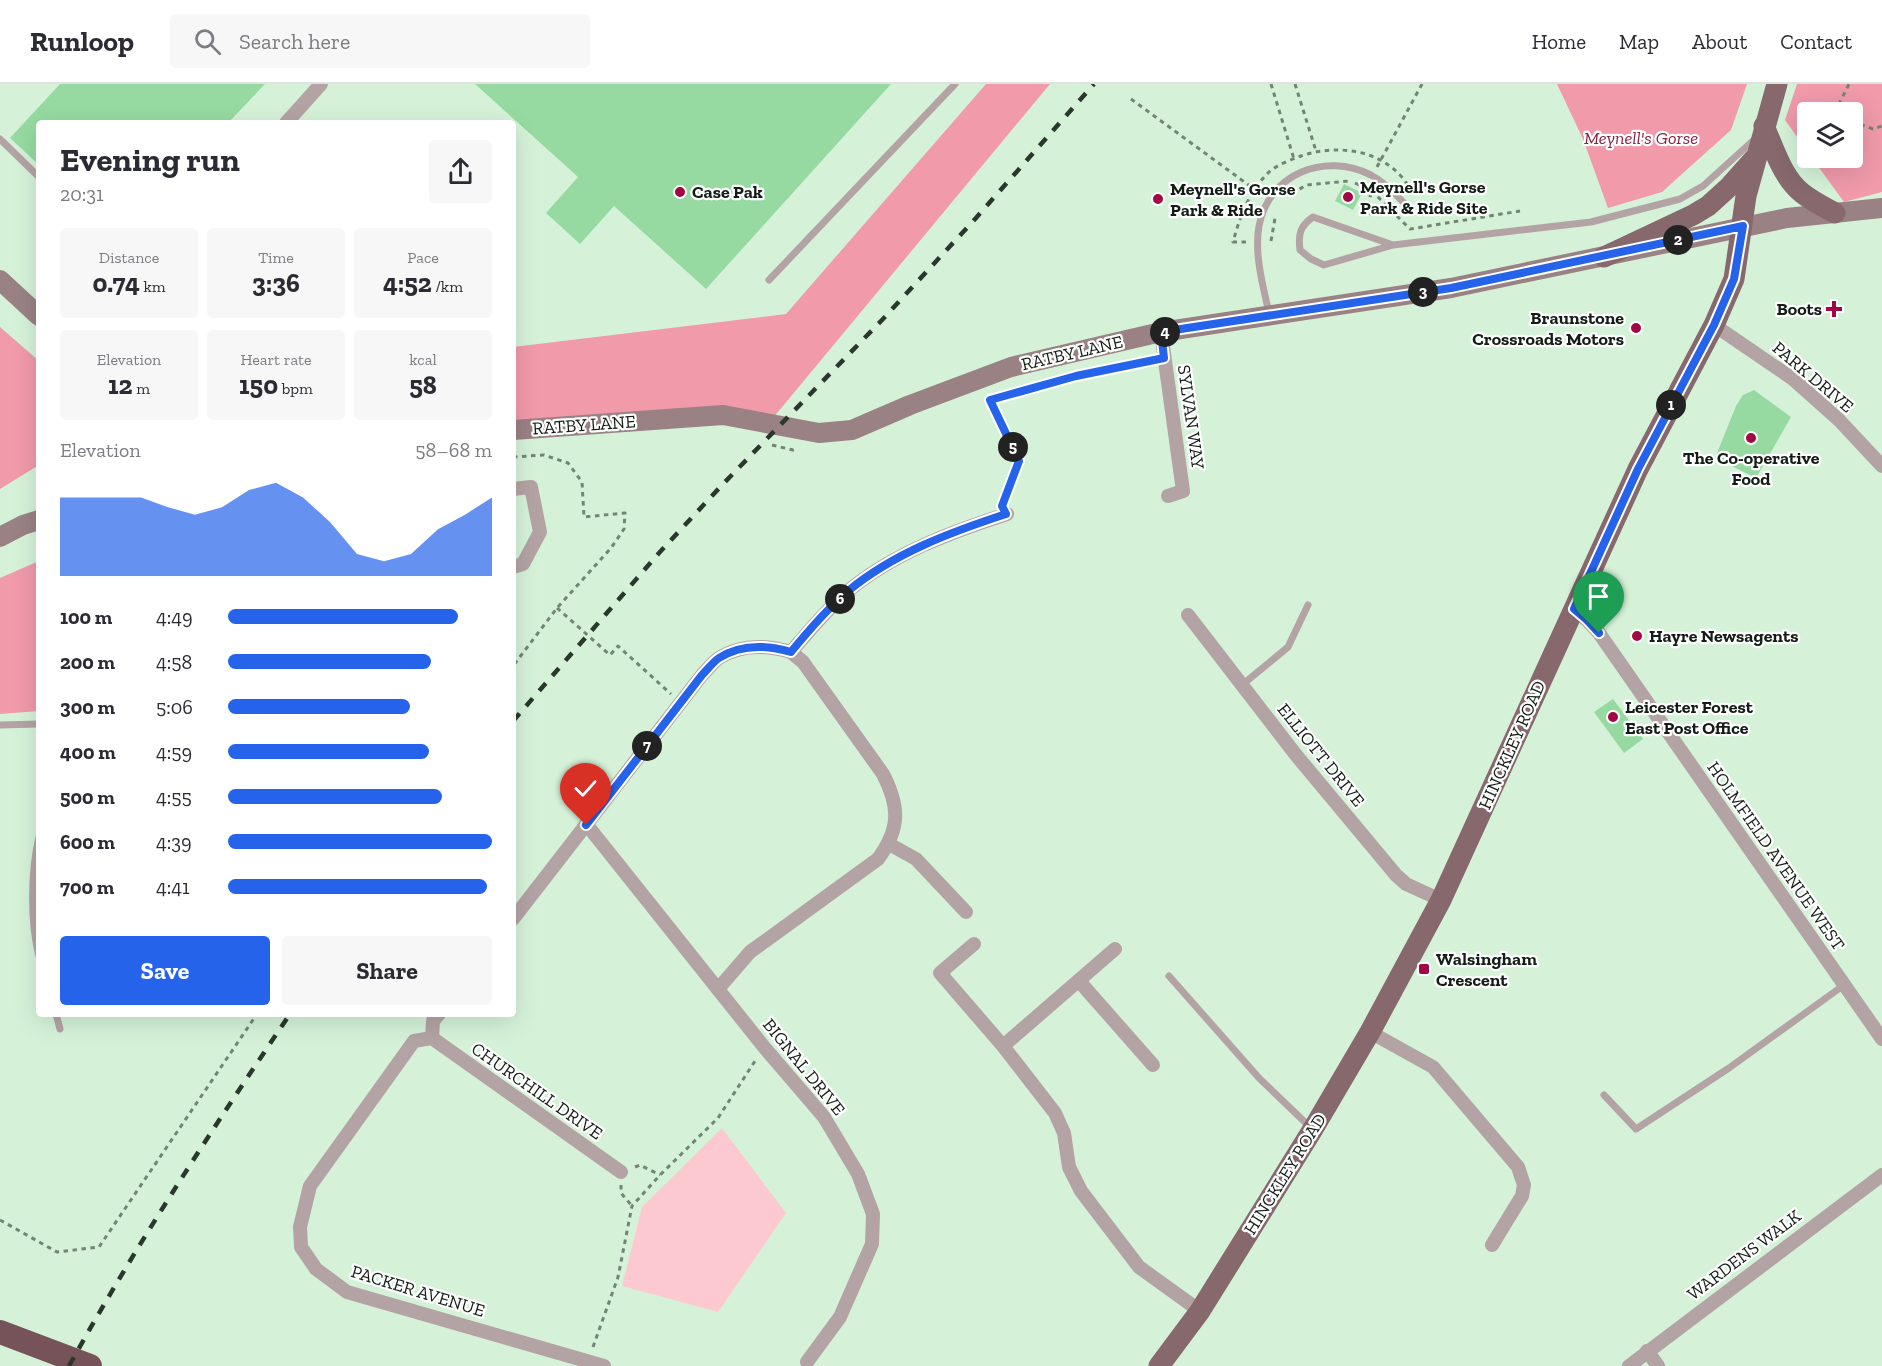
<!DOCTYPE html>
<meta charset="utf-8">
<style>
body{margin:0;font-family:"Zilla Slab",serif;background:#f7f7f7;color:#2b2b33;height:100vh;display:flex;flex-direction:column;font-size:22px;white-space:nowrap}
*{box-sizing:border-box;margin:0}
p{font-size:20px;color:#7c7c81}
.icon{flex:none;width:33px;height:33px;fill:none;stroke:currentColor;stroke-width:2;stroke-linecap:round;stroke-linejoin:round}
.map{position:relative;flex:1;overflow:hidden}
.details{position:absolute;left:36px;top:36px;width:480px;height:897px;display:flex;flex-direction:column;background:#fff;border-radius:6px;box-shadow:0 6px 24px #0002}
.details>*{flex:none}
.buttons{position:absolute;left:1797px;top:18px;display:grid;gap:12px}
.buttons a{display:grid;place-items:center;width:66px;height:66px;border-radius:6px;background:#fff;box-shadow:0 6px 24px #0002;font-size:30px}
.pin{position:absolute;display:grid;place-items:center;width:51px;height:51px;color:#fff;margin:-62px -26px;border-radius:50% 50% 50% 0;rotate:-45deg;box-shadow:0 0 6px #0007}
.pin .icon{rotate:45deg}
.km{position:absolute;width:30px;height:30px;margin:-15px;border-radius:50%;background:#222;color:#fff;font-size:16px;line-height:30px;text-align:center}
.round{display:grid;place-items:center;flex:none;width:63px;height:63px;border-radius:6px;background:#f7f7f7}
.head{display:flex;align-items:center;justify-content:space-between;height:102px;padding:0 24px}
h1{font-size:33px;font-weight:700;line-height:45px}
.stats{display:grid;grid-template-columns:repeat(3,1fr);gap:9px;height:102px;padding:6px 24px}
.stats div{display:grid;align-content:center;border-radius:6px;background:#f7f7f7;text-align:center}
.stats b{font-size:26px;font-weight:700}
.stats small{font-size:16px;font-weight:400}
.stats p{font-size:16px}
.chart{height:168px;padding:12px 24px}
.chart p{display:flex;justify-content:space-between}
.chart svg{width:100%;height:108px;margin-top:6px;fill:#2563eb;opacity:.7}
.button{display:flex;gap:12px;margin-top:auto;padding:12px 24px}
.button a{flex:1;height:69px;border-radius:6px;background:#2563eb;color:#fff;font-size:24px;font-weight:700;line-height:69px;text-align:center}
.button a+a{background:#f7f7f7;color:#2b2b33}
ul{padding:0 24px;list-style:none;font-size:20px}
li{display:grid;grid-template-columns:96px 72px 1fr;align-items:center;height:45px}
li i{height:15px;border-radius:8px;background:#2563eb}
header{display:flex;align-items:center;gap:36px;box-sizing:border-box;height:84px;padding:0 30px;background:#fff;border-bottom:2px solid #e1e1e2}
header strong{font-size:28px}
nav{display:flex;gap:33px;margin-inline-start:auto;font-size:21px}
.search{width:420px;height:54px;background:#f7f7f7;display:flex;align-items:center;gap:15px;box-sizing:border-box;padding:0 21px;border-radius:6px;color:#7c7c81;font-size:22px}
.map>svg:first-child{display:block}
.green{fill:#fdc9d1}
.forest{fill:#f09aaa}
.building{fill:#96daa1}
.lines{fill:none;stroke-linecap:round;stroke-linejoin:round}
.path{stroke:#728575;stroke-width:3;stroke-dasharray:4.5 4.5;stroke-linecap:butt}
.lane{stroke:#b4a3a5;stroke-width:7}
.street{stroke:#b4a3a5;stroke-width:14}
.secondary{stroke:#998184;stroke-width:20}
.primary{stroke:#86686d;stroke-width:21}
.highway{stroke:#755359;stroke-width:24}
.rail{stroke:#2a372d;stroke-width:4.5;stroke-dasharray:10 10;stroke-linecap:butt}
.route-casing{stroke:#fff;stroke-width:12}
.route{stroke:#2563eb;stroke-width:8}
.poi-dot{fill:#a20744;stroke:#fff;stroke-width:2}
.labels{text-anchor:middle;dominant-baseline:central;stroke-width:4.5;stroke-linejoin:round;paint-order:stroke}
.park-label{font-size:18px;font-style:italic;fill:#85233f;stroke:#fff}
.poi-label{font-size:18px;font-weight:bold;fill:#131d15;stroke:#fff;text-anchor:start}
.street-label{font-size:18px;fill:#131d15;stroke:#fff}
</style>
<header>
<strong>Runloop</strong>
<div class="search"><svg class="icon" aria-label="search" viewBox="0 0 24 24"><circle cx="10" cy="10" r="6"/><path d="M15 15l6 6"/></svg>Search here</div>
<nav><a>Home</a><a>Map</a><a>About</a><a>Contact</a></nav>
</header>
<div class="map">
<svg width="1882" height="1282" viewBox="0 0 1882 1282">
<rect width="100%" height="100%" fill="#d5f2d9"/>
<path class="green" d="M722,1044L786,1129L718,1228L622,1202L642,1123Z"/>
<g class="forest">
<path d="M986,0H1050L773,334L513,341V263L786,230Z"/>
<path d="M1557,0H1747L1731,46L1662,108L1608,124L1583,55Z"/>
<path d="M1797,0H1882V108L1844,118L1812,74H1852V28H1808L1807,67L1785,36Z"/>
<path d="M0,243L39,277V381L0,405Z"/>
<path d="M39,477V627L0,630V494Z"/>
</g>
<g class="building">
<path d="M60,0H265L228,39H39V81L10,54Z"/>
<path d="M475,0H891L706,205L614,122L580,160L546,129L578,93Z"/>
<path d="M1344,100L1362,109L1353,126L1335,117Z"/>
<path d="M1754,306L1791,333L1756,394L1715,374L1736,322L1743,311Z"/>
<path d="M1613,615L1643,655L1624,669L1594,628Z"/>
</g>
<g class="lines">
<g class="path">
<path d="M1271,0L1294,75"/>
<path d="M1295,0L1316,67"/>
<path d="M1131,15L1254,105"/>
<path d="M1846,28L1840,18L1849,0"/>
<path d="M1852,37L1873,45L1882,42"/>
<path d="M1377,83L1422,0"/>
<path d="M1803,83L1812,74"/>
<path d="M1355,99L1371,106L1410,145L1520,127"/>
<path d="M1292,110L1306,101L1349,97"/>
<path d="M1371,131L1369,122L1371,106"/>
<path d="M1271,157L1275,134"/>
<path d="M1246,158H1233C1240,132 1249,108 1268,89C1276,81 1290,76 1301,72C1333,61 1374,64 1399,90C1405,96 1409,103 1413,109"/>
<path d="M772,361L793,366L798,364"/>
<path d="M513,373L544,371L568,379L582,398L584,433L625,429L624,445L611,464L557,524L513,582"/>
<path d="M1005,415L1019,377L990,316L1076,292L1149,277"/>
<path d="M557,524L610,571L618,562L671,610"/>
<path d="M635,1083L640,1081L660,1091"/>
<path d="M621,1101V1109L632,1122"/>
<path d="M0,1136L57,1168L99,1163L257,930"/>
<path d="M593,1263L618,1193L632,1122L660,1091L718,1034L755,977"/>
</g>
<g class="lane">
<path d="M0,55L39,93"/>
<path d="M1393,161L1313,133C1300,142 1298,150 1300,166L1311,175L1324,181L1393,161L1591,138L1680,115L1703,102L1756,54"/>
<path d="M769,196L955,0"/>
<path d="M1269,229C1263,202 1254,170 1259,142C1269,89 1325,68 1371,91C1386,99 1397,112 1409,124"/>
<path d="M1242,601L1288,563L1308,521"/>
<path d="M0,641L39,640"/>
<path d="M39,753C31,786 30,838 39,872"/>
<path d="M1169,892L1259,994L1311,1044"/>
<path d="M56,930L60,945"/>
<path d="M1604,1011L1636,1045L1729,984L1844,901"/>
</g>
<g class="street">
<path d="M286,39L321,0"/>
<path d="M1714,241L1793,295L1839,336L1882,382"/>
<path d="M1161,248L1183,407L1168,412"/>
<path d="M513,405L531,403L540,448L523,480L513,483"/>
<path d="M1573,525L1587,536L1599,549L1882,955"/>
<path d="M1188,531L1296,671L1396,791L1406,800L1441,816"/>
<path d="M587,741L764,963L824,1033L858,1090L873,1130L872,1160L840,1233L807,1278"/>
<path d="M889,760L916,775L966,828"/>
<path d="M513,835L702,591C707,586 713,578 719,574C741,560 767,561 791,568C809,547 827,525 848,507C894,469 951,448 1007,430"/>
<path d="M974,860L940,889L1003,962"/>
<path d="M1115,865L1003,962L1055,1029L1064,1049L1069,1083L1081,1107L1139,1183L1200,1227"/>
<path d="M1079,897L1153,981"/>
<path d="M718,905L750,868L878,775C900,745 900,723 883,690L803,578L791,568"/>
<path d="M439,930L433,937L432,954L414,957L310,1102L300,1143L301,1163L316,1185L347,1208L604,1282"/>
<path d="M1370,948L1433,983L1518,1083L1524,1101L1522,1112L1492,1161"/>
<path d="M432,954L621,1088"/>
<path d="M1647,1267L1658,1282"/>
<path d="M1629,1282L1882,1091"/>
</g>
<g class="secondary">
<path d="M0,196L39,232"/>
<path d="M513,346L723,331L819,349L852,346L910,321L1011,283L1161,248L1451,204L1787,134L1882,124"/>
<path d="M0,453L23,441L39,436"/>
</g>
<g class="primary">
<path d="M1764,42C1774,64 1782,93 1802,109C1812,117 1824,123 1835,129"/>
<path d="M1604,173L1693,131L1708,122L1729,103L1754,75"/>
<path d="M1159,1282L1200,1227L1313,1045L1370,948L1441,816L1638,385L1714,241L1734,195L1746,112L1777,0"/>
</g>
<path class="highway" d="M0,1248L90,1282"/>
<g class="rail">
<path d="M513,637L659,469L723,400L882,236L976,134L1094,0"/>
<path d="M69,1282C136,1161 213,1044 290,930"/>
</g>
</g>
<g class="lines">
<g class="route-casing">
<path id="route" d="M586,741L702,591C707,586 713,578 719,574C741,560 767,561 791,568C809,546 827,525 848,507C894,469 951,448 1006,430L1002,422L1019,377L990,316L1076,292L1164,274L1161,248L1451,204L1743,142L1734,195L1714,241L1638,385L1574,525L1587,536L1599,549"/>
</g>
<use href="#route" class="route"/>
</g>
<g class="poi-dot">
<circle cx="680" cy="108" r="6"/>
<circle cx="1348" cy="113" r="6"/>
<circle cx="1158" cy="115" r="6"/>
<path d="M1831 216h6v6h6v6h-6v6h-6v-6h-6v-6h6z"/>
<circle cx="1636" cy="244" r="6"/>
<circle cx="1751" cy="354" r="6"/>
<circle cx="1637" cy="552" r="6"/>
<circle cx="1613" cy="633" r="6"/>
<rect x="1418" y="879" width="12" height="12" rx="3"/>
</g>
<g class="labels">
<g class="park-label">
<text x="1641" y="54">Meynell's Gorse</text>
</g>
<g class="poi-label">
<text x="1360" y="103">Meynell's Gorse<tspan x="1360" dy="21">Park &amp; Ride Site</tspan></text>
<text x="1170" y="105">Meynell's Gorse<tspan x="1170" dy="21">Park &amp; Ride</tspan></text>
<text x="692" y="108">Case Pak</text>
<text x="1822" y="225" text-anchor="end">Boots</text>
<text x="1624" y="234" text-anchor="end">Braunstone<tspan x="1624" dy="21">Crossroads Motors</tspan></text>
<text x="1751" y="374" text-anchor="middle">The Co-operative<tspan x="1751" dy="21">Food</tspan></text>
<text x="1649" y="552">Hayre Newsagents</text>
<text x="1625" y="623">Leicester Forest<tspan x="1625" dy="21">East Post Office</tspan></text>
<text x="1436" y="875">Walsingham<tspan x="1436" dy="21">Crescent</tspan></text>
</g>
<g class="street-label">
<text transform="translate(1072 269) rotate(-13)">RATBY LANE</text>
<text transform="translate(1813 293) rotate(40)">PARK DRIVE</text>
<text transform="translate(1191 333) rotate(82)">SYLVAN WAY</text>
<text transform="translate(584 341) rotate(-4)">RATBY LANE</text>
<text transform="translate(1512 661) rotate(-66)">HINCKLEY ROAD</text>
<text transform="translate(1321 671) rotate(51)">ELLIOTT DRIVE</text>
<text transform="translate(1776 772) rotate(55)">HOLMFIELD AVENUE WEST</text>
<text transform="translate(804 983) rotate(51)">BIGNAL DRIVE</text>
<text transform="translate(537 1007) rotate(35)">CHURCHILL DRIVE</text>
<text transform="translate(1285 1090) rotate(-58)">HINCKLEY ROAD</text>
<text transform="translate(1744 1171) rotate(-37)">WARDENS WALK</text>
<text transform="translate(418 1207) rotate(17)">PACKER AVENUE</text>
</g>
</g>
</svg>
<div class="buttons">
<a><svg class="icon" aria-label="layers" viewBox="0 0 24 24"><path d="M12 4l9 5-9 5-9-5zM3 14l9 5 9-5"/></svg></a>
</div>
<div class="pin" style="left:1599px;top:549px;background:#1e9e55"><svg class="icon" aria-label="arrive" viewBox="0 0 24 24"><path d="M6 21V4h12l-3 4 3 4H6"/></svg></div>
<div class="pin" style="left:586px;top:741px;background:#d93025"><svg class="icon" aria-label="check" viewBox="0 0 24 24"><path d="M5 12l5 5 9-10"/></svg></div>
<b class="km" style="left:1671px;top:321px">1</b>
<b class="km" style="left:1678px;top:156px">2</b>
<b class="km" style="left:1423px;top:208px">3</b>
<b class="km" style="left:1165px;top:248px">4</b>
<b class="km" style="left:1013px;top:363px">5</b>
<b class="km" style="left:840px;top:515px">6</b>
<b class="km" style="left:647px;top:662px">7</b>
<section class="details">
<div class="head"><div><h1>Evening run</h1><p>20:31</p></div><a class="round"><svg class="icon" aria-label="share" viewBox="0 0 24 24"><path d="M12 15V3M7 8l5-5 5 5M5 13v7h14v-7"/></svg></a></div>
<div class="stats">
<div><p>Distance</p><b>0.74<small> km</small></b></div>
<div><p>Time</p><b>3:36</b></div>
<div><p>Pace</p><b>4:52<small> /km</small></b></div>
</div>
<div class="stats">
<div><p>Elevation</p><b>12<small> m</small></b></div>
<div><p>Heart rate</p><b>150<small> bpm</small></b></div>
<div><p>kcal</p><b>58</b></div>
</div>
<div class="chart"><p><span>Elevation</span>58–68 m</p>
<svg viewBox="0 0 160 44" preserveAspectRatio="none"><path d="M0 44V12L10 12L20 12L30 12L40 16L50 19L60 16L70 9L80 6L90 12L100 22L110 35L120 38L130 35L140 25L150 19L160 12V44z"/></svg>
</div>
<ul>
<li><b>100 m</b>4:49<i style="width:87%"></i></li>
<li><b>200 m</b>4:58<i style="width:77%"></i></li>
<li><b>300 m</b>5:06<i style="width:69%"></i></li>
<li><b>400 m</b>4:59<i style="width:76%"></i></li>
<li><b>500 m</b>4:55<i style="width:81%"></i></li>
<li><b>600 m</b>4:39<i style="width:100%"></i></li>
<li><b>700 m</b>4:41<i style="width:98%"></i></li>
</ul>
<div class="button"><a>Save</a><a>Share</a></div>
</section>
</div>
